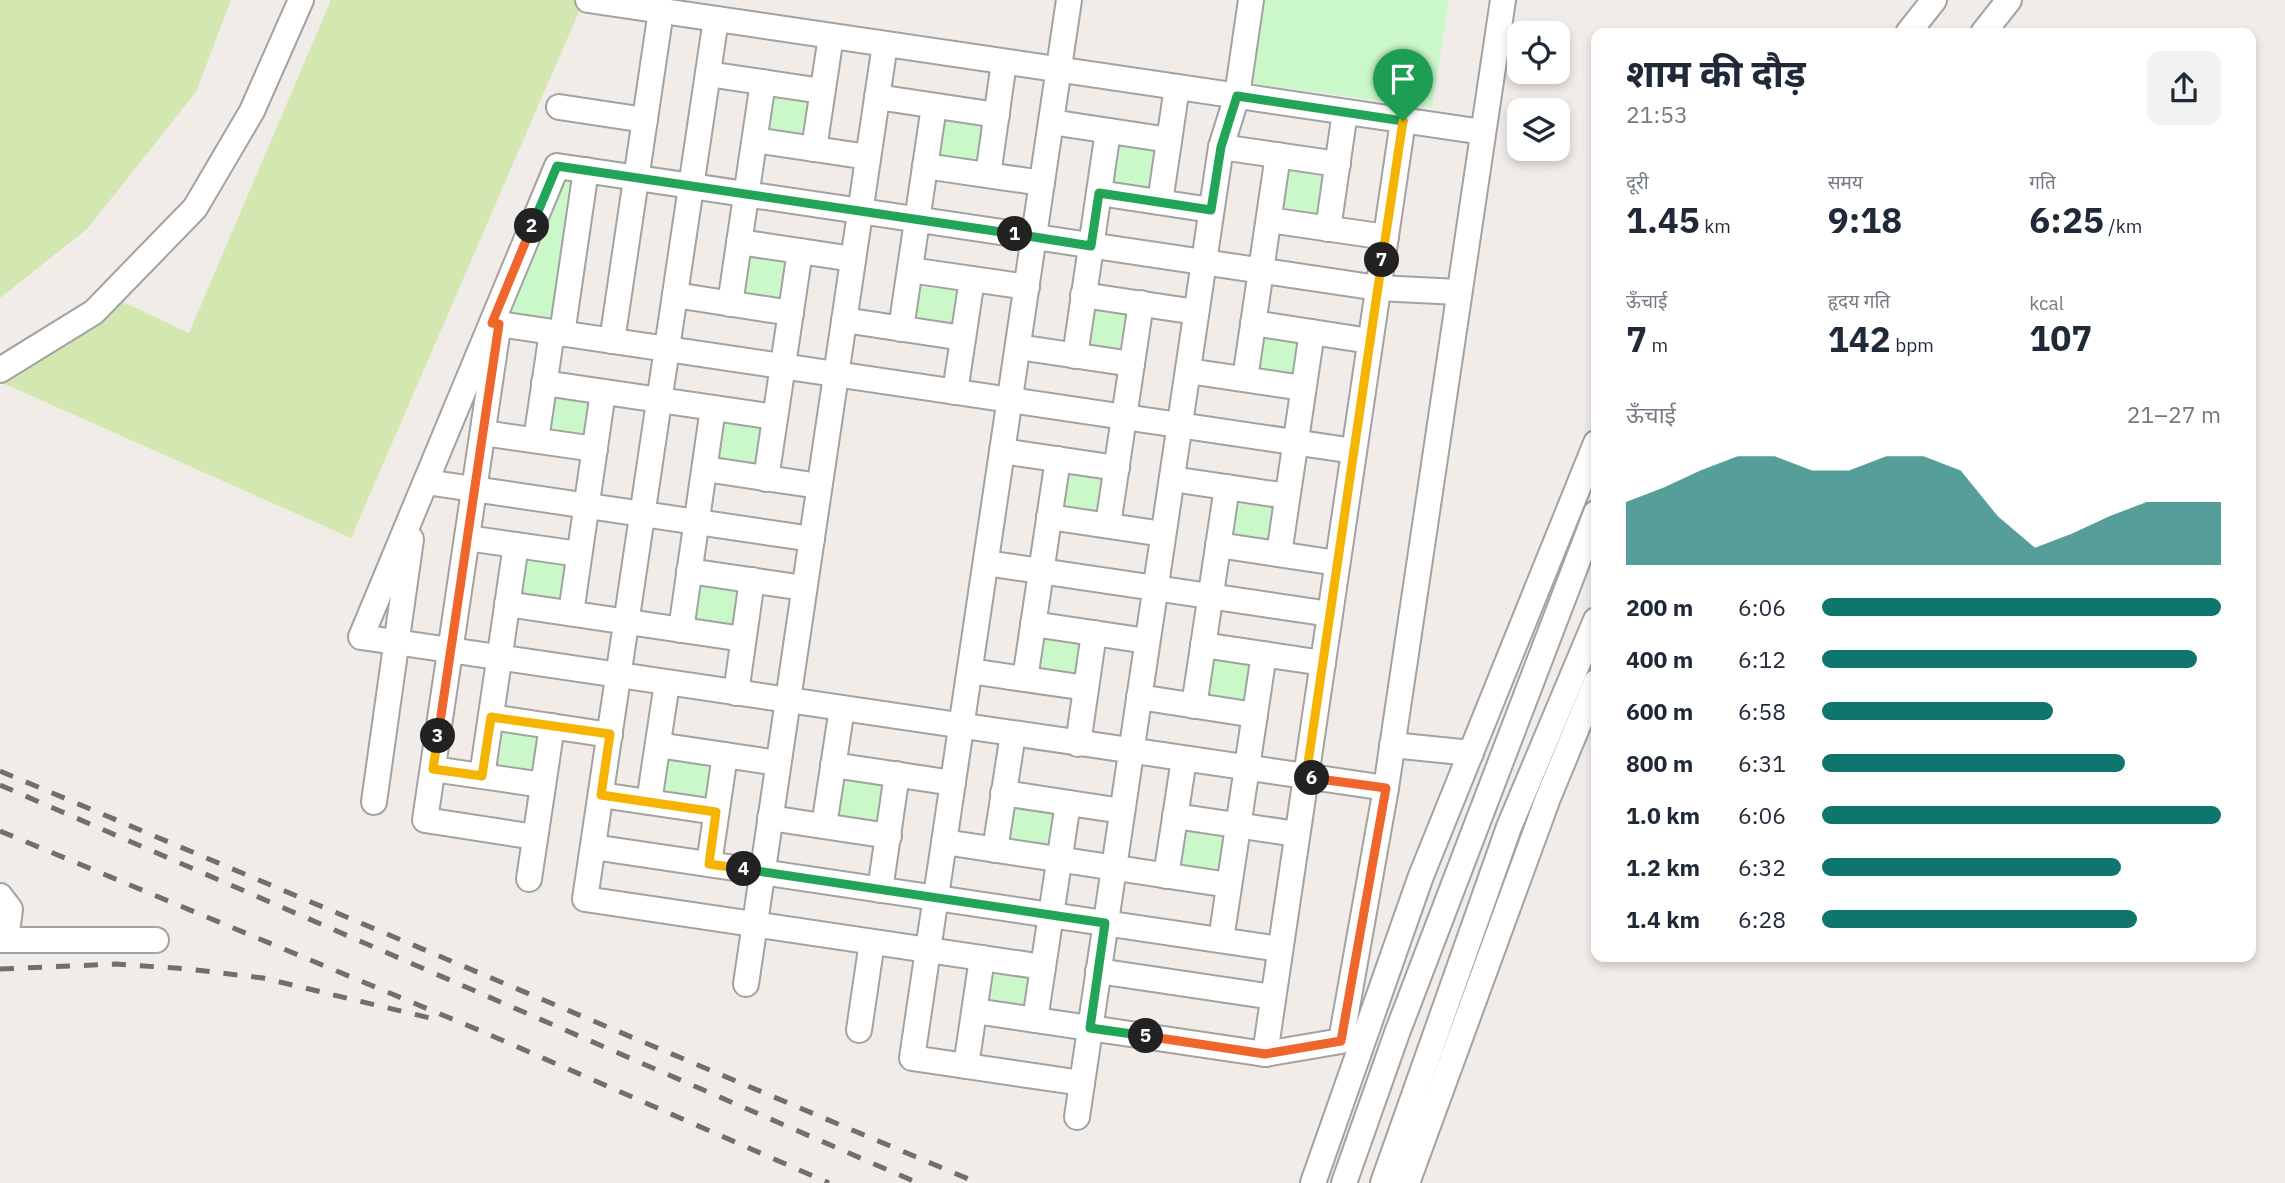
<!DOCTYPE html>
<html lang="hi">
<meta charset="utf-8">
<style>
body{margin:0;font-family:"IBM Plex Sans","Noto Sans Devanagari",sans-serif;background:#f2f2f3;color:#1f2937;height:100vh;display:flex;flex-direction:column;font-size:26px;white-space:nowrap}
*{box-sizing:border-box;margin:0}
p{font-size:23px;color:#747a83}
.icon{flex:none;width:38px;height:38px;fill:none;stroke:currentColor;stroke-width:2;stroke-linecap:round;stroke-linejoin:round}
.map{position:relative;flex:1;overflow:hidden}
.side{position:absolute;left:1591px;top:28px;width:665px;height:934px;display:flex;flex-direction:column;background:#fff;border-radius:14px;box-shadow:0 4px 10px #0003}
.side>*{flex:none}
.fabs{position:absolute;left:1507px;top:21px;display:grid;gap:14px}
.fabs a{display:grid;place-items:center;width:63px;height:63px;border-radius:14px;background:#fff;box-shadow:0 4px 10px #0003;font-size:35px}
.pin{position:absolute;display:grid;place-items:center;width:60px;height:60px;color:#fff;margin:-72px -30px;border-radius:50% 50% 50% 0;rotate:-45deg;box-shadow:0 0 7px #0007}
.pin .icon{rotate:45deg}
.km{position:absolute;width:35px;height:35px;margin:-18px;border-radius:50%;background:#222;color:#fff;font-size:19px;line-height:35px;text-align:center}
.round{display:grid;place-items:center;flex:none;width:74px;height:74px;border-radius:14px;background:#f2f2f3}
.summary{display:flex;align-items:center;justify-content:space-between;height:119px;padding:0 35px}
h1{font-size:38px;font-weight:700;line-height:52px}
.metrics{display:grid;grid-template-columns:repeat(3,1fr);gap:10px;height:119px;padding:7px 35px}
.metrics div{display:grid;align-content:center}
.metrics b{font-size:35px;font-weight:700}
.metrics small{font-size:19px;font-weight:400}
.metrics p{font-size:19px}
.chart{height:196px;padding:14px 35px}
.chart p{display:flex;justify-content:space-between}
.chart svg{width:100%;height:126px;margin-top:7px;fill:#0f766e;opacity:.7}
ul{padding:0 35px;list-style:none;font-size:23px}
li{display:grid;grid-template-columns:112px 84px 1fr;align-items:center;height:52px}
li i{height:18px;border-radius:9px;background:#0f766e}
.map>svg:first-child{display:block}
.grass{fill:#d3e8b0}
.park{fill:#caf8c8}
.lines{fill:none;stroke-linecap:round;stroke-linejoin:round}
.minor-casing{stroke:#a2a2a2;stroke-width:28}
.minor{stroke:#fff;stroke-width:24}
.rail{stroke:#6f6f6f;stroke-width:5;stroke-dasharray:14 14;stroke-linecap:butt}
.split-1-casing{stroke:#fff;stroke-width:14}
.split-2-casing{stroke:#fff;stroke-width:14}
.split-3-casing{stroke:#fff;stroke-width:14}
.split-4-casing{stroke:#fff;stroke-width:14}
.split-5-casing{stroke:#fff;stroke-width:14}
.split-6-casing{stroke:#fff;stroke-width:14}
.split-7-casing{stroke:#fff;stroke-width:14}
.split-8-casing{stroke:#fff;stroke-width:14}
.split-1{stroke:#22a559;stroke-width:9}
.split-2{stroke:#22a559;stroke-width:9}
.split-3{stroke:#f0652b;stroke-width:9}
.split-4{stroke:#f5b400;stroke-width:9}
.split-5{stroke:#22a559;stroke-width:9}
.split-6{stroke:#f0652b;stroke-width:9}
.split-7{stroke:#f5b400;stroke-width:9}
.split-8{stroke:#f5b400;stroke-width:9}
</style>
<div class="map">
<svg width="2285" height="1183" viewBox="0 0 2285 1183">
<rect width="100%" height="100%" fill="#f1ece8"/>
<g class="grass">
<path d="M0,0H231L196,92L87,229L0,298Z"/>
<path d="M331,0H584L351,538L0,382L119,300L189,333Z"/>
</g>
<g class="park">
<path d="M1263,0H1449L1432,108L1249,83Z"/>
<path d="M765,87L820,95L814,141L758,134Z"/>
<path d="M939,111L988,118L981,166L932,158Z"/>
<path d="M1115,138L1164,145L1156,192L1108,185Z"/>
<path d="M1280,163L1329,170L1322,218L1273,210Z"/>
<path d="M561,173L580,175L556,323L500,315Z"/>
<path d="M744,249L793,256L786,304L737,296Z"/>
<path d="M916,275L964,282L957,330L908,322Z"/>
<path d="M1088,302L1137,310L1130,357L1081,350Z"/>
<path d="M1256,327L1305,334L1298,382L1249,374Z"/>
<path d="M545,388L600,396L594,443L538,435Z"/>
<path d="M716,416L771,423L765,470L709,463Z"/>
<path d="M1062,465L1111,472L1104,519L1055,512Z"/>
<path d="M1232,494L1280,502L1273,549L1224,542Z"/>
<path d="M520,553L575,560L569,607L513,600Z"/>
<path d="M693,576L748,584L742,631L686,623Z"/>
<path d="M1039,629L1088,636L1081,683L1032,676Z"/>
<path d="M1209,652L1258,660L1251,707L1202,700Z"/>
<path d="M493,723L549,731L542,778L487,770Z"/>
<path d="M663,752L718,759L712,806L656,799Z"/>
<path d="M840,775L889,782L882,829L833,822Z"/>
<path d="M1010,802L1059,809L1052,856L1003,849Z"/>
<path d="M1179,822L1228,830L1221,877L1172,870Z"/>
<path d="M987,963L1035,970L1028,1017L979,1010Z"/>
</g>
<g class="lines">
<g class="minor-casing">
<g id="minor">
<path d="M588,0L1483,132"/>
<path d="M1069,0L912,1058L1082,1083"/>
<path d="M716,19L585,899L1043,967"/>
<path d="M1908,33L1934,0"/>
<path d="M1983,33L2009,0"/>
<path d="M708,74L822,91"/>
<path d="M877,97L997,115"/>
<path d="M559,107L645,120"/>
<path d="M1051,122L1169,140"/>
<path d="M755,140L868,157"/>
<path d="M1221,147L1338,164"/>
<path d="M814,149L831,36"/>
<path d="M925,166L1042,183"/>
<path d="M988,175L1004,62"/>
<path d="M1099,193L1211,210"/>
<path d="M1160,202L1177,87"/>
<path d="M1269,220L1386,237"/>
<path d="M1328,229L1345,112"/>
<path d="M739,242L853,259"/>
<path d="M910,270L1027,287"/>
<path d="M675,295L791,313"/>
<path d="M1083,295L1196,312"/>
<path d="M730,304L763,82"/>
<path d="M844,320L963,338"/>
<path d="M492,323L1354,451"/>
<path d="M1253,323L1370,341"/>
<path d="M901,329L934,106"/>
<path d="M562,334L586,170"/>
<path d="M497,335L425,820L535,837"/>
<path d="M612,341L661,11"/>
<path d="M1018,347L1132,364"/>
<path d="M1075,356L1108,131"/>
<path d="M0,370L94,312L195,208L252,111L301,0"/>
<path d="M1188,371L1303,388"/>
<path d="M1245,379L1278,155"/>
<path d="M544,383L775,417"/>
<path d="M955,392L972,279"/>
<path d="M483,433L595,449"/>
<path d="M536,440L552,332"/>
<path d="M1002,451L1117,468"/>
<path d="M705,469L819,486"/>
<path d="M766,479L800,251"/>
<path d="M1172,479L1287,496"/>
<path d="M426,482L812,539"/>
<path d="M1049,517L1163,534"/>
<path d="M1108,525L1141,303"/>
<path d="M467,538L579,554"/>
<path d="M1218,545L1337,563"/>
<path d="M1279,554L1312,332"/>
<path d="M986,563L1330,614"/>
<path d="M689,571L804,588"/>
<path d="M507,604L743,639"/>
<path d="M571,613L603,392"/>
<path d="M1033,624L1147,641"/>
<path d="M681,630L713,408"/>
<path d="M1203,645L1323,663"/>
<path d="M970,671L1086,688"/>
<path d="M1025,679L1058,459"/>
<path d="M736,693L752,580"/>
<path d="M1139,697L1255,715"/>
<path d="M1194,706L1227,487"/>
<path d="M491,717L610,735"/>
<path d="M1078,744L1094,633"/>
<path d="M658,745L778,763"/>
<path d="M1392,745L1471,753"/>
<path d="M833,765L953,783"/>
<path d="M433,769L543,785"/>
<path d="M482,776L516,545"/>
<path d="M1386,788L361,637L557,166L1378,288L1458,292"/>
<path d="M1003,793L1122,811"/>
<path d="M601,795L716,812"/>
<path d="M374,802L411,539"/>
<path d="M649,802L667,683"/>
<path d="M1175,816L1297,834"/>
<path d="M770,818L889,836"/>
<path d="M824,826L842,708"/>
<path d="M944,842L1229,885"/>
<path d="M593,847L1280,949"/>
<path d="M995,850L1013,734"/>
<path d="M709,864L725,755"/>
<path d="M1166,876L1184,759"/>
<path d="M529,879L552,726"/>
<path d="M880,890L897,774"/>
<path d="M0,896L10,909L8,925L0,937"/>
<path d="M0,940H156"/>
<path d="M1221,940L1264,654"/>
<path d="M1098,971L1273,997"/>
<path d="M746,984L885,44"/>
<path d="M975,1011L1265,1054L1341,1041L1386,788L1503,0"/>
<path d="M1035,1020L1068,803"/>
<path d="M859,1030L872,942"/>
<path d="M1265,1054L1403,121"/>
<path d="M966,1066L982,958"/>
<path d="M1077,1117L1221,147L1237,96L1251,0"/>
<path d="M1313,1183L1421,876L1596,443"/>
<path d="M1344,1183L1397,1033L1596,513"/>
<path d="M1383,1183L1509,827L1596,620"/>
<path d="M1407,1183L1548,798L1596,682"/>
</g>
</g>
<use href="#minor" class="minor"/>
<g class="rail">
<path d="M0,771L978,1183"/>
<path d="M0,785L918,1183"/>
<path d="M0,831L481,1031L829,1183"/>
<path d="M0,969L116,964L188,969L263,978L430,1018"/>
</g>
</g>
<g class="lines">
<g class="split-1-casing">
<path id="split-1" d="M1015,234L1091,246L1099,193L1211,210L1221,147L1237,96L1403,121"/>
</g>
<g class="split-2-casing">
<path id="split-2" d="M532,226L557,166L1015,234"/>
</g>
<g class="split-3-casing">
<path id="split-3" d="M438,736L499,324L492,323L532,226"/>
</g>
<g class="split-4-casing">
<path id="split-4" d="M438,736L433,769L482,776L491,717L610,734L601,795L716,812L709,864L744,869"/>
</g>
<g class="split-5-casing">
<path id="split-5" d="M744,869L1105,923L1090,1028L1146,1036"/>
</g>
<g class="split-6-casing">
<path id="split-6" d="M1146,1036L1265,1054L1341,1041L1386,788L1312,778"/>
</g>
<g class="split-7-casing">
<path id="split-7" d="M1312,778L1306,777L1382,260"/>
</g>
<g class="split-8-casing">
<path id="split-8" d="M1382,260L1403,121"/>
</g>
<use href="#split-1" class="split-1"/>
<use href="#split-2" class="split-2"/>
<use href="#split-3" class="split-3"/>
<use href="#split-4" class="split-4"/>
<use href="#split-5" class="split-5"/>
<use href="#split-6" class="split-6"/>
<use href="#split-7" class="split-7"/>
<use href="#split-8" class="split-8"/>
</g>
</svg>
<div class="fabs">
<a><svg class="icon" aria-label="locate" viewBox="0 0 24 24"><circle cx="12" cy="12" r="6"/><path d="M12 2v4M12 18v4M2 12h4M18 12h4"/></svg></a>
<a><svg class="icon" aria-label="layers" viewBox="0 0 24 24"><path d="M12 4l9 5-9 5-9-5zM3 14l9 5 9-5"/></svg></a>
</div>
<div class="pin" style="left:1403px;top:121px;background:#1e9e55"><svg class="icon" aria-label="arrive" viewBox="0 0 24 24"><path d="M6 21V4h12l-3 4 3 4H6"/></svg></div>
<b class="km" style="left:1015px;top:234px">1</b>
<b class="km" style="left:532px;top:226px">2</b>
<b class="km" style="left:438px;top:736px">3</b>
<b class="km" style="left:744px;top:869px">4</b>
<b class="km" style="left:1146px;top:1036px">5</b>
<b class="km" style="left:1312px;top:778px">6</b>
<b class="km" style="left:1382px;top:260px">7</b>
<section class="side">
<div class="summary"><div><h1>शाम की दौड़</h1><p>21:53</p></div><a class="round"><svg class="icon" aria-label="share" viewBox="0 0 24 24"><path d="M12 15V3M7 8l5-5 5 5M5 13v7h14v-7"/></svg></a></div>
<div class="metrics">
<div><p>दूरी</p><b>1.45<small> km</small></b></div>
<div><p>समय</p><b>9:18</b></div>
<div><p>गति</p><b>6:25<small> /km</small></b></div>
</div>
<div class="metrics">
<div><p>ऊँचाई</p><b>7<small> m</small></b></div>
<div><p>हृदय गति</p><b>142<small> bpm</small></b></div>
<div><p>kcal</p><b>107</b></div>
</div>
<div class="chart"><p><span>ऊँचाई</span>21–27 m</p>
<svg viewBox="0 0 160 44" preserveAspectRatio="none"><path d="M0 44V22L10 17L20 11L30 6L40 6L50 11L60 11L70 6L80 6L90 11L100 27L110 38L120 33L130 27L140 22L150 22L160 22V44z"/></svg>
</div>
<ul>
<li><b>200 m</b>6:06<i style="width:100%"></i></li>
<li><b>400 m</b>6:12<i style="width:94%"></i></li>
<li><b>600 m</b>6:58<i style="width:58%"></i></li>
<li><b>800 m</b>6:31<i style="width:76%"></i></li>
<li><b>1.0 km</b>6:06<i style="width:100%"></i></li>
<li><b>1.2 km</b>6:32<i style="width:75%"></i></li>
<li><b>1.4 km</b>6:28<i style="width:79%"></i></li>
</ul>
</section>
</div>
